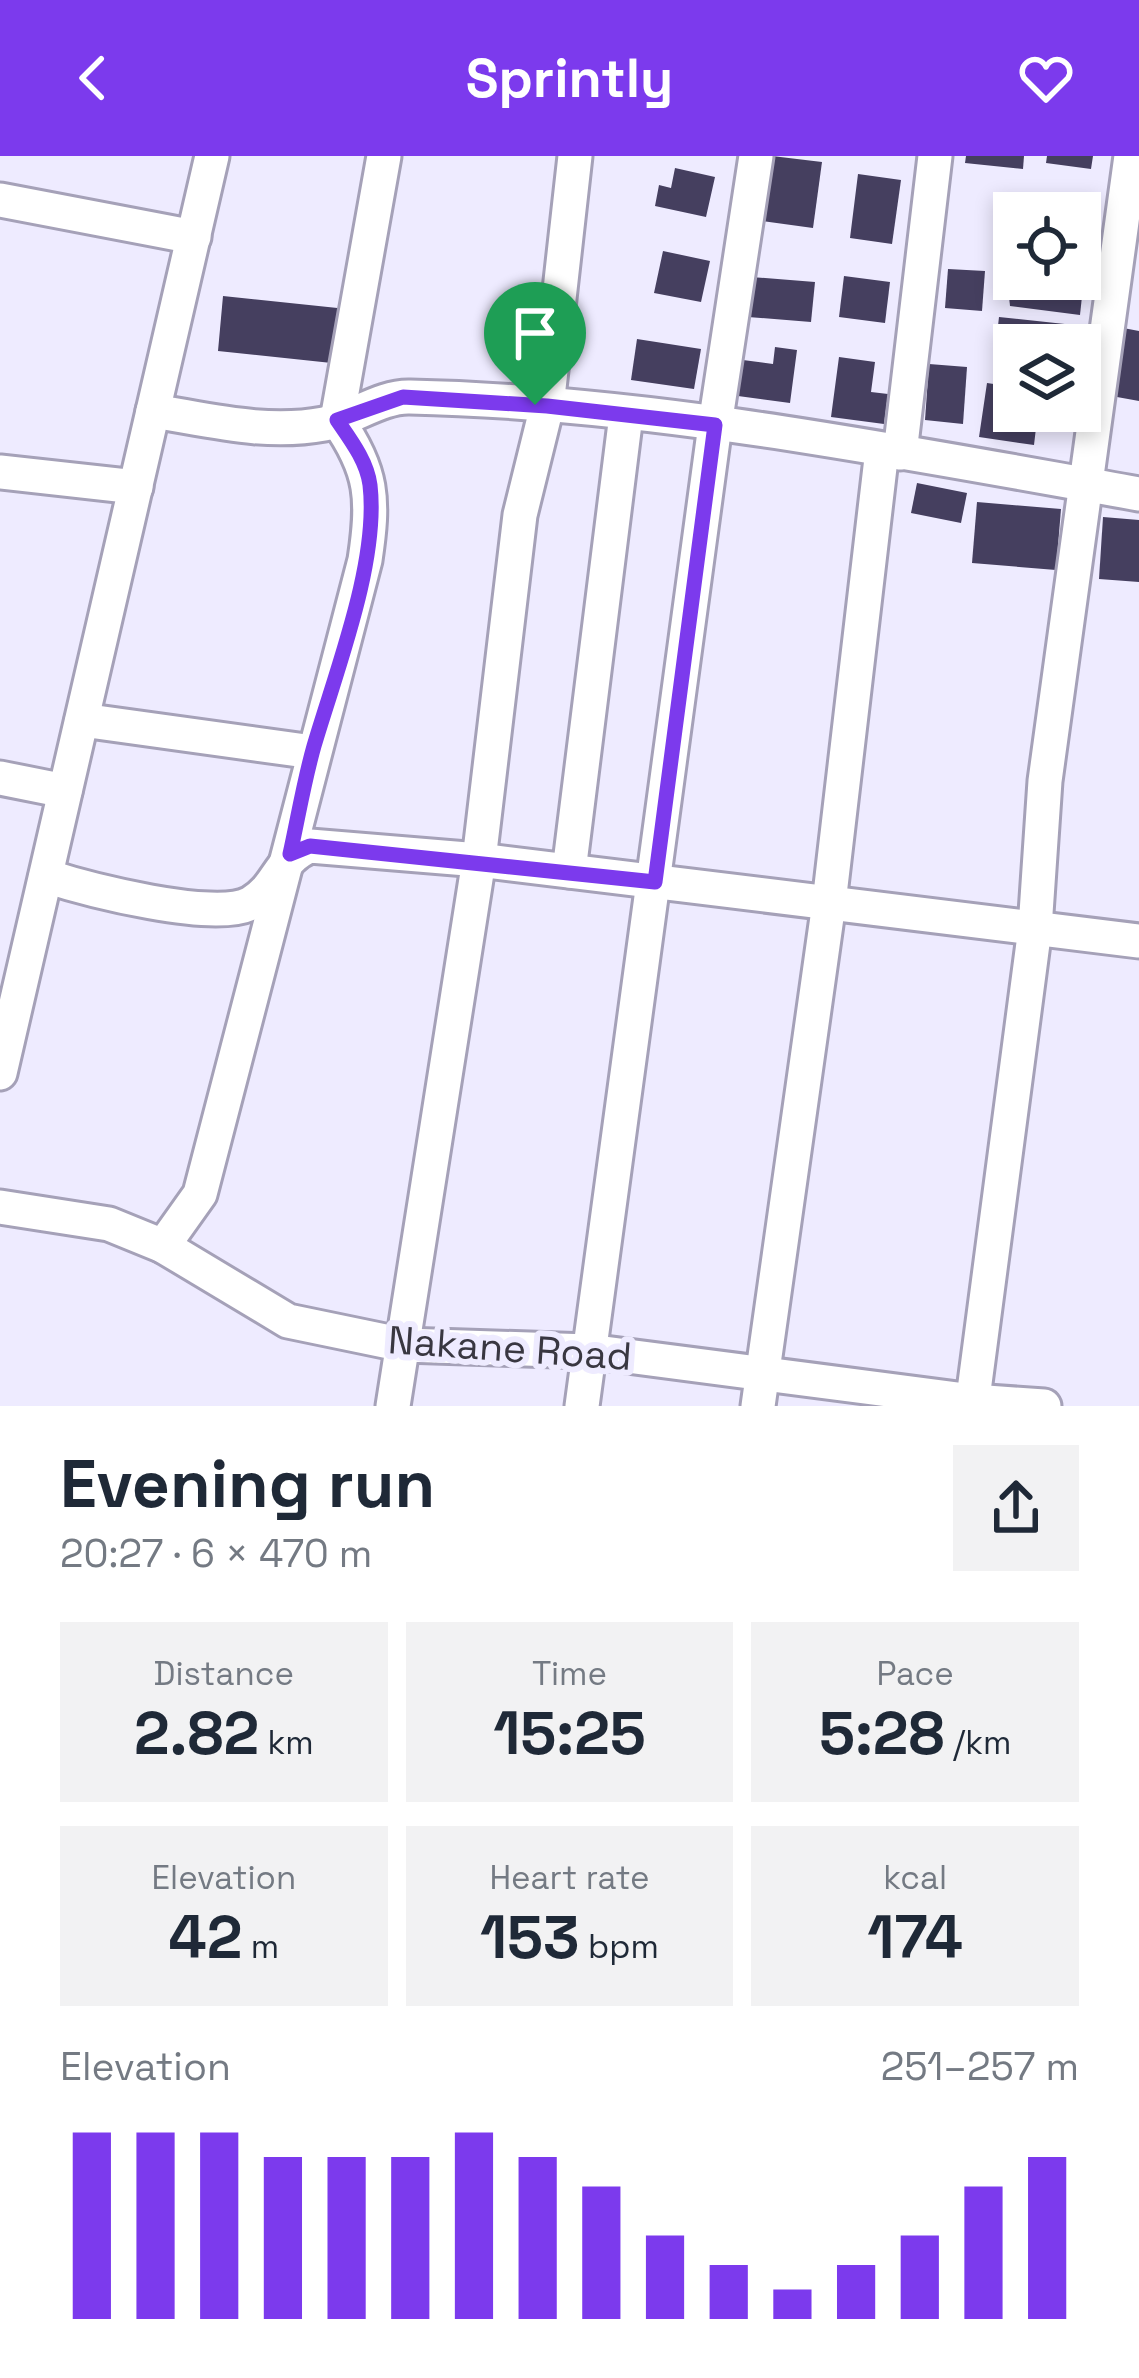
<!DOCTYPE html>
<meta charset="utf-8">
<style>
body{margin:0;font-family:"Space Grotesk",sans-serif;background:#f2f2f3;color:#1f2937;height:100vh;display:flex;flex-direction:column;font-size:45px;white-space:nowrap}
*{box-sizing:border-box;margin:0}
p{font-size:39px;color:#747a83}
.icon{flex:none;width:66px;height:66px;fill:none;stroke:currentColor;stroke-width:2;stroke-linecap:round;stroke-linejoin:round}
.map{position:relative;height:1250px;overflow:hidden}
.details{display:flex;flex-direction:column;background:#fff;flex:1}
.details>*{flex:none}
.tools{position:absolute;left:993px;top:36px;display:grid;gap:24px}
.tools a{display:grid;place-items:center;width:108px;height:108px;border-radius:0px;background:#fff;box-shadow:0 6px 18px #0003;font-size:60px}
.pin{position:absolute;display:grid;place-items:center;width:102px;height:102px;color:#fff;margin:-123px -51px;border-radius:50% 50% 50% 0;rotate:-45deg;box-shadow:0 0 12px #0007}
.pin .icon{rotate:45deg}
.round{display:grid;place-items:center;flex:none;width:126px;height:126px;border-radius:0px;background:#f2f2f3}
.head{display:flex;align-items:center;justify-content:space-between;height:204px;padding:0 60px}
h1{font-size:66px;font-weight:600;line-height:90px}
.stats{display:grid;grid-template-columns:repeat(3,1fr);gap:18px;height:204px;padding:12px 60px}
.stats div{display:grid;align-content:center;border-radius:0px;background:#f2f2f3;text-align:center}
.stats b{font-size:60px;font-weight:600}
.stats small{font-size:33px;font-weight:400}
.stats p{font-size:33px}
.chart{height:336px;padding:24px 60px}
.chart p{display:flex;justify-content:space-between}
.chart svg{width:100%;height:216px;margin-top:12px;stroke:#7c3aed;stroke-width:6}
header{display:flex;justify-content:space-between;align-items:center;height:156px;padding:0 60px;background:#7c3aed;color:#fff;font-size:54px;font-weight:600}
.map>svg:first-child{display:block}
.building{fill:#453f5f}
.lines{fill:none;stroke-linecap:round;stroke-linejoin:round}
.minor-casing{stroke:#a5a1b8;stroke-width:39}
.minor{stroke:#fff;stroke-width:33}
.route-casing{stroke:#fff;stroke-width:24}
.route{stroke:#7c3aed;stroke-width:15}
.labels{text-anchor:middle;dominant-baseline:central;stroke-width:12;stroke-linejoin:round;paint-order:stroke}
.street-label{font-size:39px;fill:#393741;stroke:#eeebff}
</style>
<header><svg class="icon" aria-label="back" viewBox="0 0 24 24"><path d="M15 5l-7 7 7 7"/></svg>Sprintly<svg class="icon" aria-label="heart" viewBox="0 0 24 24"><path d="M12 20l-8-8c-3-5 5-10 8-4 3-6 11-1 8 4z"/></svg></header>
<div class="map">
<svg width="1139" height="1250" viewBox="0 0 1139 1250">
<rect width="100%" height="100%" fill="#eeebff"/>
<g class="building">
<path d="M772,0L822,6L813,72L762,65Z"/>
<path d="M966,0H1024L1023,13L965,7Z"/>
<path d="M1047,0H1093L1091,13L1046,7Z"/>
<path d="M675,12L715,21L706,61L655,50L659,29L671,32Z"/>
<path d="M858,18L901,24L892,88L850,82Z"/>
<path d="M663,95L710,105L701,146L654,137Z"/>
<path d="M948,113L985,115L982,155L945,152Z"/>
<path d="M844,120L890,126L885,167L839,161Z"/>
<path d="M751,121L815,126L811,166L748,161Z"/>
<path d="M1007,122L1083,131L1080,159L1010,150Z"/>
<path d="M223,140L347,153L341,208L218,195Z"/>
<path d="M999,161L1074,169L1072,189H1014V216L993,214Z"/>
<path d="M1118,171L1139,175V245L1106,239Z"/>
<path d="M637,183L701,193L694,233L631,224Z"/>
<path d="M775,191L797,194L790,247L738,240L743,204L773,208Z"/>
<path d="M839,201L875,206L871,236L888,238L884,268L831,261Z"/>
<path d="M929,208L967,211L963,268L925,264Z"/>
<path d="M987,227L1014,231V255H1038L1034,289L979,281Z"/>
<path d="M917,327L967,337L961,367L911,357Z"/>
<path d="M977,346L1061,353L1056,414L972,407Z"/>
<path d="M1103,361L1139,364V426L1099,423Z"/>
</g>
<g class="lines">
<g class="minor-casing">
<g id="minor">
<path d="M0,44L194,81"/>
<path d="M153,255C210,264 266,279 324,268C352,263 381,240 410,241C651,246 902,296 1139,338"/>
<path d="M900,297L935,0"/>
<path d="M0,316L136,331"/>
<path d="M82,564L313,596"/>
<path d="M0,622L65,635"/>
<path d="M569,715L626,259"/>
<path d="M46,720C86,733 216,767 251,747C279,731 278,703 310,690L479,704L1139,785"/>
<path d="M0,917L212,0"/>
<path d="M0,1051L109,1068L163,1090L288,1165L404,1189L589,1195L973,1245L1044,1250"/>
<path d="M163,1090L200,1038L365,404C374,344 373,315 337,264L384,0"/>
<path d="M393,1250L479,704L520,359L547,250L575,0"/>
<path d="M582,1250L715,269L756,0"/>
<path d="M758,1250L829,747L882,294"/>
<path d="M972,1250L1035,772L1045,625L1131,0"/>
</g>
</g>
<use href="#minor" class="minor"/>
</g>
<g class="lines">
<g class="route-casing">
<path id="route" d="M403,241L547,250L715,269L655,726L310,690L290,698C298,662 304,625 314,590C336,515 379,406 370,329C367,305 350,283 337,264Z"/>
</g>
<use href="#route" class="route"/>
</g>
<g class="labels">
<g class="street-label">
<text transform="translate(510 1192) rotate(4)">Nakane Road</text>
</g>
</g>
</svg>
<div class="tools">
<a><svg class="icon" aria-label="locate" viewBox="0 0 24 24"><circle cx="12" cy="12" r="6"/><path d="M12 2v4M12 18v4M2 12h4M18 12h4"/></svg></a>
<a><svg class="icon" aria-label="layers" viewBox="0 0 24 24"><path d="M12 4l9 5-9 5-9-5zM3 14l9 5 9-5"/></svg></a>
</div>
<div class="pin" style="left:535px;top:249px;background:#1e9e55"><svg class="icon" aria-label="arrive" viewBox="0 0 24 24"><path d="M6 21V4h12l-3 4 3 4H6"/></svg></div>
</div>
<section class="details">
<div class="head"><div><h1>Evening run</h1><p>20:27 · 6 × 470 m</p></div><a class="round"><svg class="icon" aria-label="share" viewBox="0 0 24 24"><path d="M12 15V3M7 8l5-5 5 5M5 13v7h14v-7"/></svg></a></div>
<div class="stats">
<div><p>Distance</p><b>2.82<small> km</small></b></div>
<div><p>Time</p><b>15:25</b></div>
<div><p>Pace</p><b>5:28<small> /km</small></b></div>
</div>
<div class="stats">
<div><p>Elevation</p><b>42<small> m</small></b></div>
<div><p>Heart rate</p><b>153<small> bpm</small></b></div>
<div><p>kcal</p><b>174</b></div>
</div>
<div class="chart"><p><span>Elevation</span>251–257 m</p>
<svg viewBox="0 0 160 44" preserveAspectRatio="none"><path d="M5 44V6M15 44V6M25 44V6M35 44V11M45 44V11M55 44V11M65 44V6M75 44V11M85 44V17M95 44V27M105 44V33M115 44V38M125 44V33M135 44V27M145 44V17M155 44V11"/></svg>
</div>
</section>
